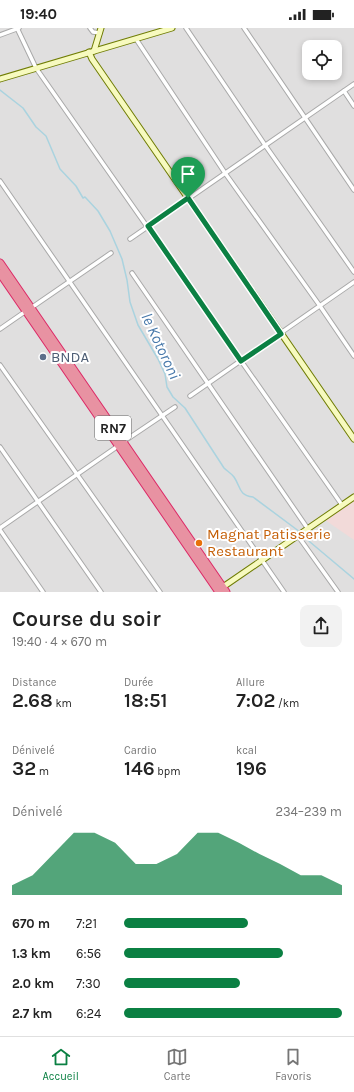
<!DOCTYPE html>
<html lang="fr">
<meta charset="utf-8">
<style>
body{margin:0;font-family:Karla,sans-serif;background:#f2f2f2;color:#222;height:100vh;display:flex;flex-direction:column;font-size:15px;white-space:nowrap}
*{box-sizing:border-box;margin:0}
p{font-size:13px;color:#767676}
.icon{flex:none;width:22px;height:22px;fill:none;stroke:currentColor;stroke-width:2;stroke-linecap:round;stroke-linejoin:round}
.map{position:relative;height:564px;overflow:hidden}
.sheet{display:flex;flex-direction:column;background:#fff;flex:1}
.sheet>*{flex:none}
.buttons{position:absolute;left:302px;top:12px;display:grid;gap:8px}
.buttons a{display:grid;place-items:center;width:40px;height:40px;border-radius:8px;background:#fff;box-shadow:0 2px 6px #0003;font-size:20px}
.pin{position:absolute;display:grid;place-items:center;width:34px;height:34px;color:#fff;margin:-41px -17px;border-radius:50% 50% 50% 0;rotate:-45deg;box-shadow:0 0 4px #0007}
.pin .icon{rotate:45deg}
.round{display:grid;place-items:center;flex:none;width:42px;height:42px;border-radius:8px;background:#f2f2f2}
.headline{display:flex;align-items:center;justify-content:space-between;height:68px;padding:0 12px}
h1{font-size:22px;font-weight:600;line-height:30px}
.stats{display:grid;grid-template-columns:repeat(3,1fr);gap:6px;height:68px;padding:4px 12px}
.stats div{display:grid;align-content:center}
.stats b{font-size:20px;font-weight:600}
.stats small{font-size:11px;font-weight:400}
.stats p{font-size:11px}
.chart{height:112px;padding:8px 12px}
.chart p{display:flex;justify-content:space-between}
.chart svg{width:100%;height:72px;margin-top:4px;fill:#0b8043;opacity:.7}
ul{padding:0 12px;list-style:none;font-size:13px}
li{display:grid;grid-template-columns:64px 48px 1fr;align-items:center;height:30px}
li i{height:10px;border-radius:5px;background:#0b8043}
.status{display:flex;justify-content:space-between;align-items:center;height:28px;padding:0 20px;background:#fff;direction:ltr}
.status svg{height:11px;fill:currentColor}
.dock{display:flex;justify-content:space-around;align-items:center;height:56px;border-top:1px solid #e0e0e0;background:#fff;font-size:11px;color:#767676}
.dock a{display:grid;justify-items:center;gap:2px}
.dock .current{color:#0b8043}
.map>svg:first-child{display:block}
.residential{fill:#e0dfdf;fill-rule:evenodd}
.commercial{fill:#f2dad9}
.lines{fill:none;stroke-linecap:round;stroke-linejoin:round}
.stream{stroke:#aad3df;stroke-width:1.5}
.street-casing{stroke:#a9a9a9;stroke-width:5.5}
.secondary-casing{stroke:#707d05;stroke-width:7}
.highway-casing{stroke:#dc2a67;stroke-width:9}
.street{stroke:#fff;stroke-width:3.5}
.secondary{stroke:#f7fabf;stroke-width:5}
.highway{stroke:#e892a2;stroke-width:7}
.route-casing{stroke:#fff;stroke-width:8}
.route{stroke:#0b8043;stroke-width:5}
.service-dot{fill:#5c6f8a;stroke:#fff;stroke-width:1.5}
.food-dot{fill:#e8710a;stroke:#fff;stroke-width:1.5}
.labels{text-anchor:middle;dominant-baseline:central;stroke-width:4;stroke-linejoin:round;paint-order:stroke}
.shield{fill:#fff;stroke:#646464;stroke-width:1}
.shield-label{font-size:14px;font-weight:bold;fill:#222}
.service-label{font-size:15px;fill:#4e5e75;stroke:#fff;text-anchor:start}
.food-label{font-size:15px;fill:#c56008;stroke:#fff;text-anchor:start}
.water-label{font-size:16px;font-style:italic;fill:#4a7aab;stroke:#fff}
</style>
<div class="status"><b>19:40</b><svg viewBox="0 0 49 12"><path d="M0 12V9h3v3zM5 12V6h3v6zM10 12V3h3v9zM15 12V0h3v12zM26 1h20v11H26zM47 4h2v5h-2z"/></svg></div>
<div class="map">
<svg width="354" height="564" viewBox="0 0 354 564">
<rect width="100%" height="100%" fill="#f2efe9"/>
<path class="residential" d="M0,0H354V564H0ZM309,19H335V45H309Z"/>
<path class="commercial" d="M354,471V512L325,492Z"/>
<g class="lines">
<g class="stream">
<path d="M0,62L23,80L36,99L46,108L60,141L76,158L83,170L85,169L98,183L110,203L122,231L127,252L130,274L138,297L158,331L165,346L167,359L173,369L185,380L224,440C227,443 231,445 234,449C241,459 238,467 253,469L300,504"/>
<path d="M303,506L310,514L354,551"/>
</g>
<g class="street-casing">
<g id="street">
<path d="M17,0L36,40L342,477"/>
<path d="M90,0L93,4L100,5"/>
<path d="M186,0L265,117L354,244"/>
<path d="M244,0L354,162"/>
<path d="M0,7L19,0"/>
<path d="M136,11L225,145L320,278L354,328"/>
<path d="M344,63L354,78"/>
<path d="M0,153L284,564"/>
<path d="M130,211L354,56"/>
<path d="M132,245L308,501"/>
<path d="M31,280L111,225"/>
<path d="M0,301L26,283"/>
<path d="M0,337L160,564"/>
<path d="M190,368L354,254"/>
<path d="M123,414L175,379"/>
<path d="M0,419L101,564"/>
<path d="M0,500L118,418"/>
<path d="M0,502L43,564"/>
<path d="M298,508L338,564"/>
</g>
</g>
<g class="secondary-casing">
<g id="secondary">
<path d="M94,23L101,0"/>
<path d="M89,24L92,31L354,411"/>
<path d="M0,51L172,0"/>
<path d="M220,561L354,469"/>
</g>
</g>
<g class="highway-casing">
<g id="highway">
<path d="M0,235L226,564"/>
<path d="M0,245L219,564"/>
</g>
</g>
<use href="#street" class="street"/>
<use href="#secondary" class="secondary"/>
<use href="#highway" class="highway"/>
</g>
<g class="lines">
<g class="route-casing">
<path id="route" d="M188,170L281,306L241,333L148,198Z"/>
</g>
<use href="#route" class="route"/>
</g>
<circle class="service-dot" cx="43" cy="329" r="4"/>
<circle class="food-dot" cx="199" cy="515" r="4"/>
<g class="labels">
<rect class="shield" x="95" y="388" width="36" height="24" rx="3"/>
<g class="shield-label">
<text x="113" y="400">RN7</text>
</g>
<g class="service-label">
<text x="51" y="329">BNDA</text>
</g>
<g class="food-label">
<text x="207" y="506">Magnat Patisserie<tspan x="207" dy="17">Restaurant</tspan></text>
</g>
<g class="water-label">
<text transform="translate(161 318) rotate(65)">le Kotoroni</text>
</g>
</g>
</svg>
<div class="buttons">
<a><svg class="icon" aria-label="locate" viewBox="0 0 24 24"><circle cx="12" cy="12" r="6"/><path d="M12 2v4M12 18v4M2 12h4M18 12h4"/></svg></a>
</div>
<div class="pin" style="left:188px;top:170px;background:#1e9e55"><svg class="icon" aria-label="arrive" viewBox="0 0 24 24"><path d="M6 21V4h12l-3 4 3 4H6"/></svg></div>
</div>
<section class="sheet">
<div class="headline"><div><h1>Course du soir</h1><p>19:40 · 4 × 670 m</p></div><a class="round"><svg class="icon" aria-label="share" viewBox="0 0 24 24"><path d="M12 15V3M7 8l5-5 5 5M5 13v7h14v-7"/></svg></a></div>
<div class="stats">
<div><p>Distance</p><b>2.68<small> km</small></b></div>
<div><p>Durée</p><b>18:51</b></div>
<div><p>Allure</p><b>7:02<small> /km</small></b></div>
</div>
<div class="stats">
<div><p>Dénivelé</p><b>32<small> m</small></b></div>
<div><p>Cardio</p><b>146<small> bpm</small></b></div>
<div><p>kcal</p><b>196</b></div>
</div>
<div class="chart"><p><span>Dénivelé</span>234–239 m</p>
<svg viewBox="0 0 160 44" preserveAspectRatio="none"><path d="M0 44V38L10 32L20 19L30 6L40 6L50 12L60 25L70 25L80 19L90 6L100 6L110 12L120 19L130 25L140 32L150 32L160 38V44z"/></svg>
</div>
<ul>
<li><b>670 m</b>7:21<i style="width:57%"></i></li>
<li><b>1.3 km</b>6:56<i style="width:73%"></i></li>
<li><b>2.0 km</b>7:30<i style="width:53%"></i></li>
<li><b>2.7 km</b>6:24<i style="width:100%"></i></li>
</ul>
</section>
<nav class="dock">
<a class="current"><svg class="icon" aria-label="home" viewBox="0 0 24 24"><path d="M3 11l9-7 9 7M6 9v11h12V9"/></svg>Accueil</a>
<a><svg class="icon" aria-label="map" viewBox="0 0 24 24"><path d="M3 6l6-2 6 2 6-2v14l-6 2-6-2-6 2zM9 4v14M15 6v14"/></svg>Carte</a>
<a><svg class="icon" aria-label="saved" viewBox="0 0 24 24"><path d="M7 4h10v16l-5-4-5 4z"/></svg>Favoris</a>
</nav>
